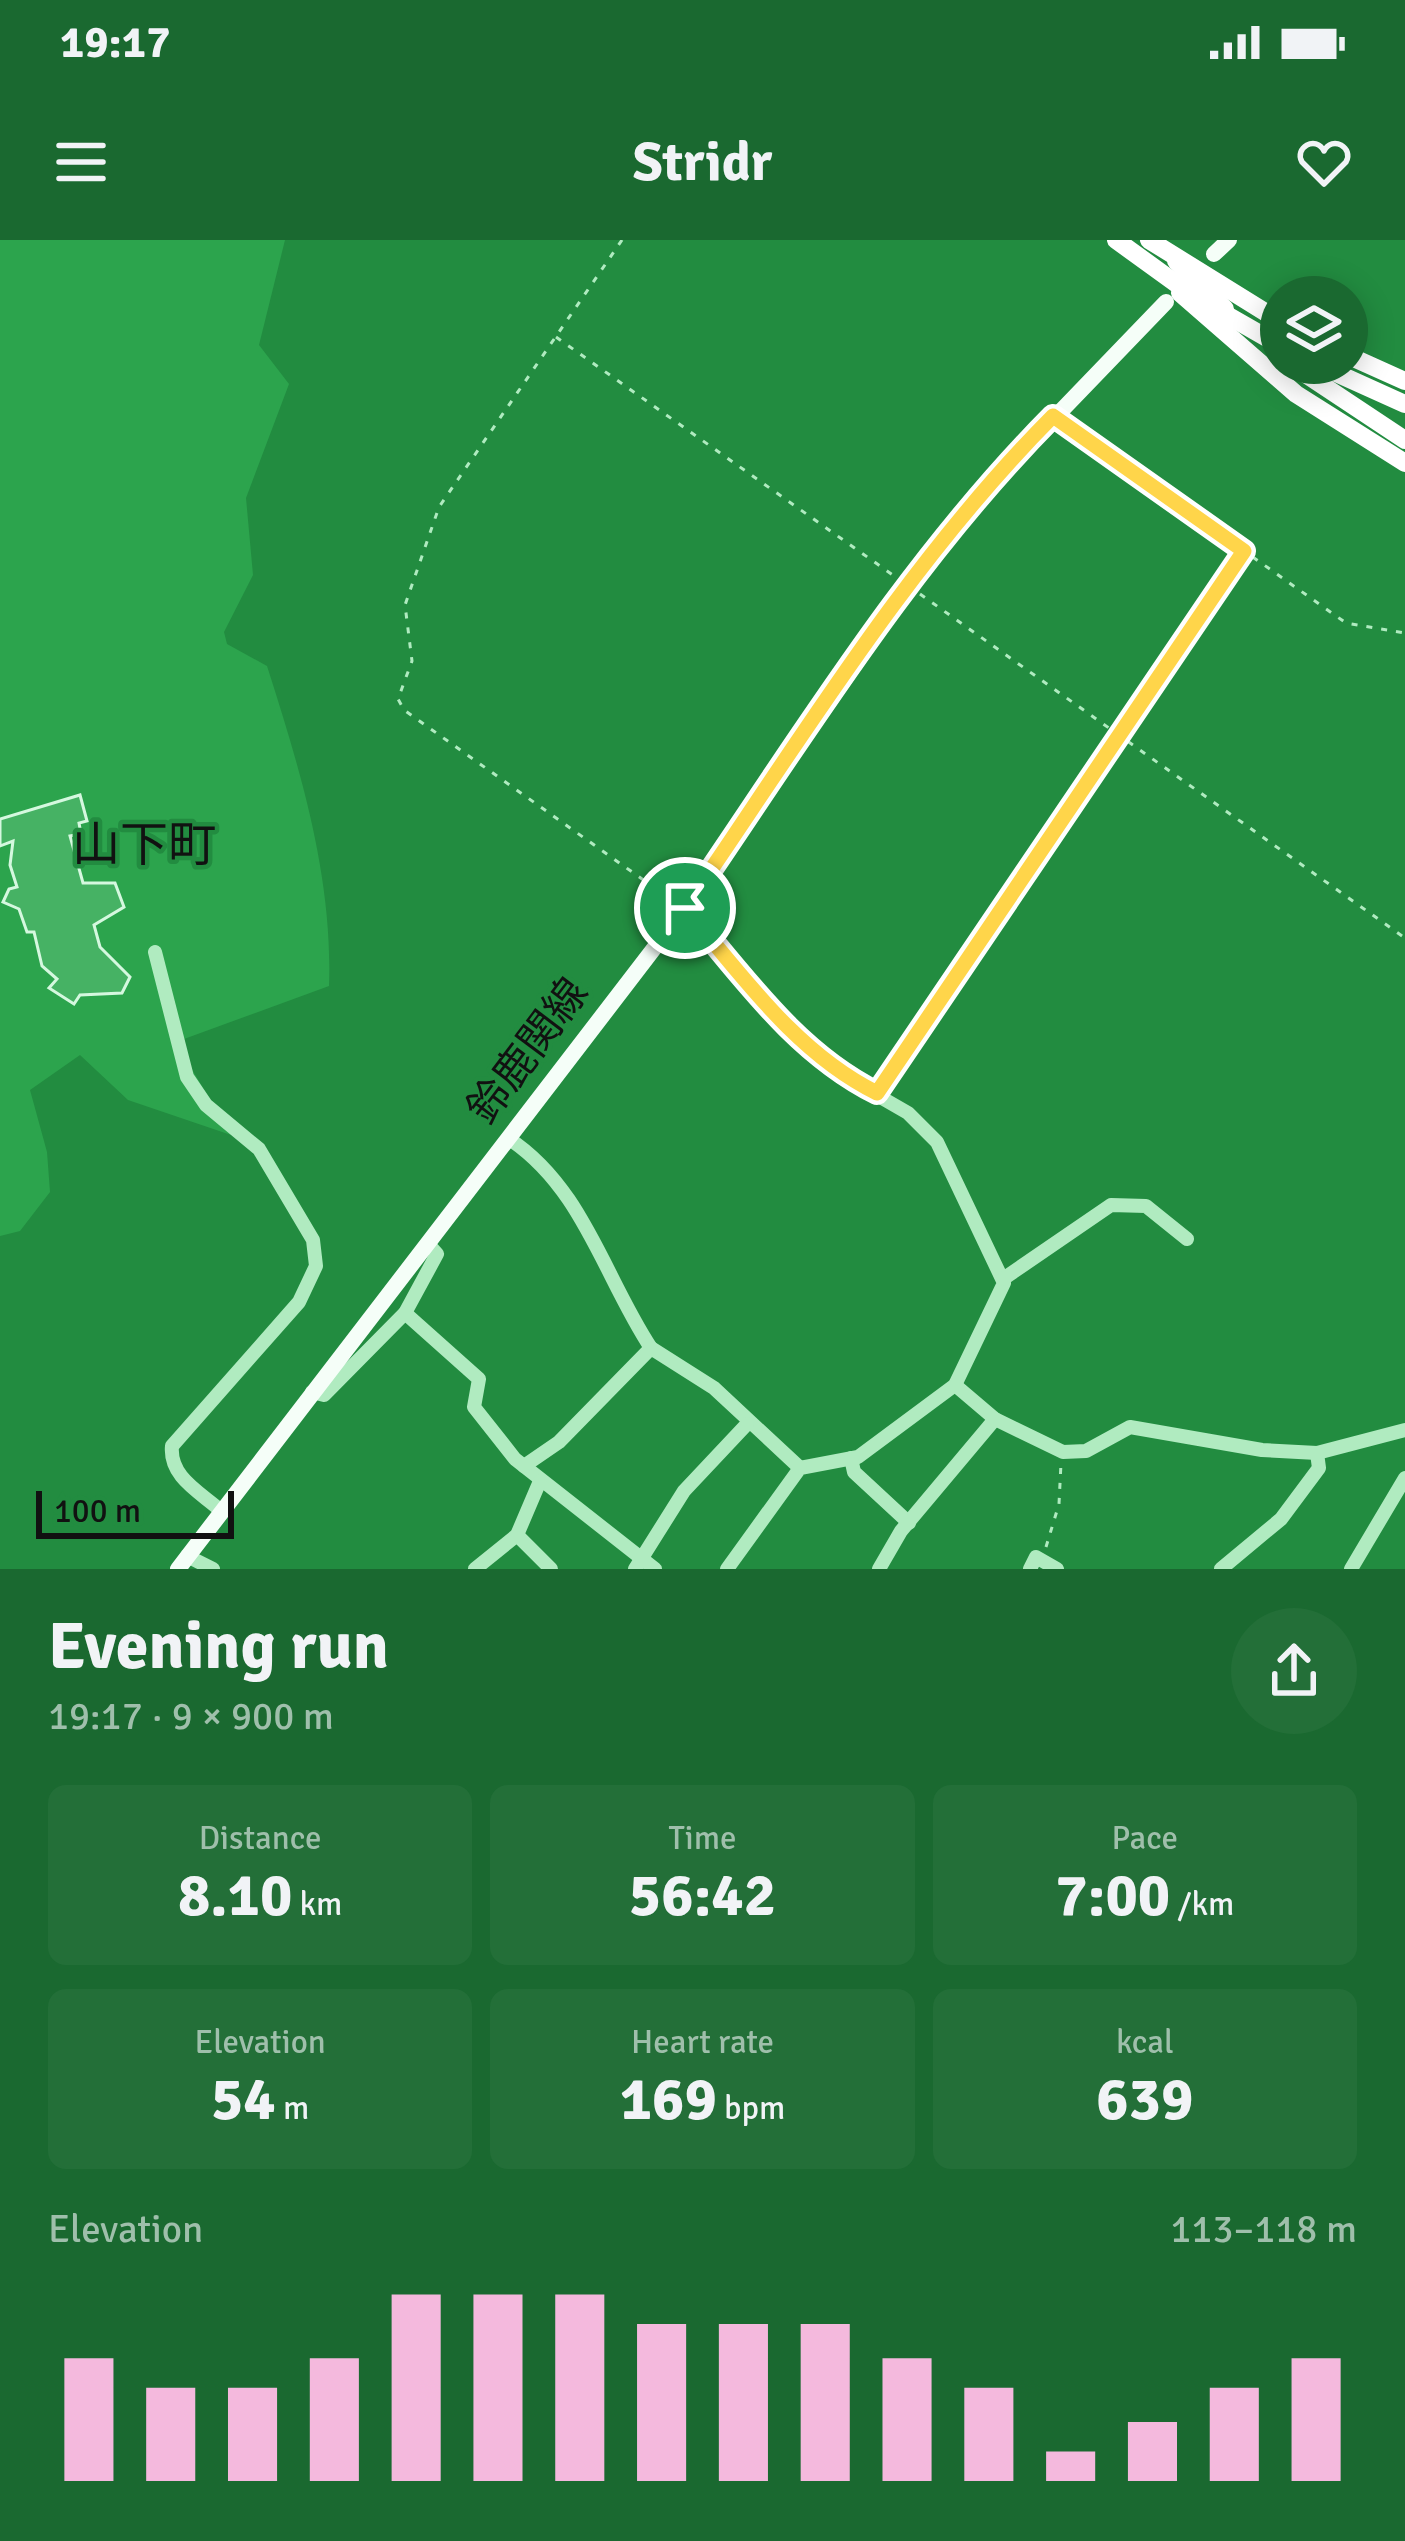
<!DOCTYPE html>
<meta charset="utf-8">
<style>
body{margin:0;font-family:Signika,"Noto Sans JP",sans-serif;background:#236f38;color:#f1f3f6;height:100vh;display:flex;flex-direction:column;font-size:45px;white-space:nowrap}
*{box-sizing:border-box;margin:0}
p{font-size:39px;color:#9fbfab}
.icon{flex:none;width:66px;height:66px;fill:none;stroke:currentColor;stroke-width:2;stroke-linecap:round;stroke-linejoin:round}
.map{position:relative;height:1329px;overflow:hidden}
.side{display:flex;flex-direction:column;background:#1a6930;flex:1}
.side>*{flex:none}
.fabs{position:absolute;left:1260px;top:36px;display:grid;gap:24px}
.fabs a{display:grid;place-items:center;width:108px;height:108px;border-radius:50%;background:#1a6930;box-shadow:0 6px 30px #0003;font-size:60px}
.scale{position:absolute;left:36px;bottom:30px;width:198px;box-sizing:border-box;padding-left:12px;border:6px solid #111;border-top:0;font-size:33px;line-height:42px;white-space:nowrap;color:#111;-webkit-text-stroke:9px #228c40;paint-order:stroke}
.pin{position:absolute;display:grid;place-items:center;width:102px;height:102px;color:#fff;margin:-51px;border:6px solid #fff;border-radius:50%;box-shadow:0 3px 12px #0007}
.round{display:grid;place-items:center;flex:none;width:126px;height:126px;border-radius:63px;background:#236f38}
.summary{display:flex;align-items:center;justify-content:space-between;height:204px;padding:0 48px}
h1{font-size:66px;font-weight:700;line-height:90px}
.stats{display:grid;grid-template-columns:repeat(3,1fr);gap:18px;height:204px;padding:12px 48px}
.stats div{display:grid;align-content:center;border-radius:18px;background:#236f38;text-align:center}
.stats b{font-size:60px;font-weight:700}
.stats small{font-size:33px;font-weight:400}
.stats p{font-size:33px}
.chart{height:336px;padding:24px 48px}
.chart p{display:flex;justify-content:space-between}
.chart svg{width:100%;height:216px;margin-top:12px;stroke:#f4b9dd;stroke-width:6}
.status{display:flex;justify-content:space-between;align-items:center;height:84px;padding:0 60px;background:#1a6930;direction:ltr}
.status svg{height:33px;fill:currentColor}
header{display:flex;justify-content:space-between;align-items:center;height:156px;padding:0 48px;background:#1a6930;font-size:54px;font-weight:700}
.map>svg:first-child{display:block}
.green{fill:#2ca44d}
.building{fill:#46b264;stroke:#d5f8df;stroke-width:3}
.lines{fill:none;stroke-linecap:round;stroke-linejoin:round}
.path{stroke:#b0ebc0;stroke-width:3;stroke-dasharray:6 9;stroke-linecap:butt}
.minor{stroke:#b0ebc0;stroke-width:14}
.major{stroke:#f5fef8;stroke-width:16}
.highway{stroke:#fff;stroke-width:18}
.highway-bridge{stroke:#fff;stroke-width:18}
.route-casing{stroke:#fff;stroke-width:24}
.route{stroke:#ffd54a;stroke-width:15}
.labels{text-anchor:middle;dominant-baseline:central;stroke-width:9;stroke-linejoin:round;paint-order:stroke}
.street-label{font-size:42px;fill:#111;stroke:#228c40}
.quarter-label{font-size:48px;fill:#111;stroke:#228c40}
</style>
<div class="status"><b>19:17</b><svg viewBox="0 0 49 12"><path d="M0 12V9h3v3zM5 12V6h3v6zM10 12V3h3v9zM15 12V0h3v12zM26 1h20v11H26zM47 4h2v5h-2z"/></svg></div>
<header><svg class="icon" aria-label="menu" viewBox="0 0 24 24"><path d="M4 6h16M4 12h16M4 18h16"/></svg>Stridr<svg class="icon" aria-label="heart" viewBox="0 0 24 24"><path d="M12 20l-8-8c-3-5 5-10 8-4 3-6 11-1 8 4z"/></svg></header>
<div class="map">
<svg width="1405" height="1329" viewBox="0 0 1405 1329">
<rect width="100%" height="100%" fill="#228c40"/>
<path class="green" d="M0,0H285L259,105L289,144L246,258L253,335L224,392L227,404L267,426C300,529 333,637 329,746L184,799L190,826L231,895L128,860L80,815L30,850L47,912L50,952L20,991L0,996Z"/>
<path class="building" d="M80,555L87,581L79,583L81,594L70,596L83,643H115L124,667L94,685L100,707L130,737L122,753L80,755L74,764L49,748L57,739L42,726L34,692H27L19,669L3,662L9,649L17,647L10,625L13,601L0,606V579Z"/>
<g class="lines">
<g class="path">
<path d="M622,0L439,267L405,365L412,421L398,459L404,470L673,661"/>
<path d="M556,97L897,338"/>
<path d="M1069,187L1346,383L1405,393"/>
<path d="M920,354L1405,698"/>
<path d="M885,841L1244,311"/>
<path d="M1046,1307L1059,1264L1061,1223"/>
</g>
<g class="minor">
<path d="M685,668L803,802L849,839L908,873L937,902L1004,1043L955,1145L858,1217L800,1228L727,1329"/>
<path d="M155,712L187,837L206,865L259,909L313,1000L316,1026L299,1062L172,1206C169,1237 200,1252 220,1270"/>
<path d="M508,898C583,947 604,1037 651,1108"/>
<path d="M1003,1039L1111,965L1146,966L1187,999"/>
<path d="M405,1073L479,1139L474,1167L515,1219L655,1329"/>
<path d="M955,1145L995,1179L1063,1212L1086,1211L1130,1187L1262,1210L1317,1213L1405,1190"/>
<path d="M312,1152L324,1155L405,1073L437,1014L428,1004"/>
<path d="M851,1218L854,1232L909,1283"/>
<path d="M524,1226L559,1202L651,1108L714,1148L800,1228"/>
<path d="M517,1295L551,1329"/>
<path d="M187,1316L213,1329"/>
<path d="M475,1329L517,1295L540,1241"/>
<path d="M635,1329L684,1251L747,1184"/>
<path d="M879,1329L901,1291L995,1179"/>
<path d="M1030,1329L1036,1317L1057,1329"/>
<path d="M1221,1329L1281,1279L1319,1228L1317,1213"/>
<path d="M1351,1329L1405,1238"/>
</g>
<g class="major">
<path d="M1214,14L1229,0"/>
<path d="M178,1329L685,668L954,282L1166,62"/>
</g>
<g class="highway">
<path d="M1176,21L1225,69"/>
<path d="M1180,53L1296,154L1405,223"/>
<path d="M1347,115L1405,141"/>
<path d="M1289,123L1405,200"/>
<path d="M1314,123L1405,164"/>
</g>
<g class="highway-bridge">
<path d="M1116,0L1192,55L1281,106"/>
<path d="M1149,0L1281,82"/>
</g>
</g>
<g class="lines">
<g class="route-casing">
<path id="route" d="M1053,176L1244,311L877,853C796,813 742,735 685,668C801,499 908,322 1053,176Z"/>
</g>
<use href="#route" class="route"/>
</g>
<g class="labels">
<g class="street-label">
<text transform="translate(528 811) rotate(-53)">鈴鹿関線</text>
</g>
<g class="quarter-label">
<text x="144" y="605">山下町</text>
</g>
</g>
</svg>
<div class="fabs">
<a><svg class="icon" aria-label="layers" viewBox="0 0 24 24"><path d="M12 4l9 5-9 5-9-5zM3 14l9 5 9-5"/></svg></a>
</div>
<div class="scale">100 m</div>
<div class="pin" style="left:685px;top:668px;background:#1e9e55"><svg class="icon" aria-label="arrive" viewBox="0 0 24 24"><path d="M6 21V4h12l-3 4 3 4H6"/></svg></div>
</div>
<section class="side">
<div class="summary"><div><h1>Evening run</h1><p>19:17 · 9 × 900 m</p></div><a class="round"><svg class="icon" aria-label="share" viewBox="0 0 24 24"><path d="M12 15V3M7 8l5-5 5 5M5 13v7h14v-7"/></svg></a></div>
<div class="stats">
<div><p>Distance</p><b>8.10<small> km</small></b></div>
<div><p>Time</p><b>56:42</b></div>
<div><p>Pace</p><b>7:00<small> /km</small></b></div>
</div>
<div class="stats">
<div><p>Elevation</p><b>54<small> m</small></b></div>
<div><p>Heart rate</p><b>169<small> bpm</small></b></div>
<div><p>kcal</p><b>639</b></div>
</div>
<div class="chart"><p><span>Elevation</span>113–118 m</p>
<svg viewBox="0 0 160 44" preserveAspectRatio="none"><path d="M5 44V19M15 44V25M25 44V25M35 44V19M45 44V6M55 44V6M65 44V6M75 44V12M85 44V12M95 44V12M105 44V19M115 44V25M125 44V38M135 44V32M145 44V25M155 44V19"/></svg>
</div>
</section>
